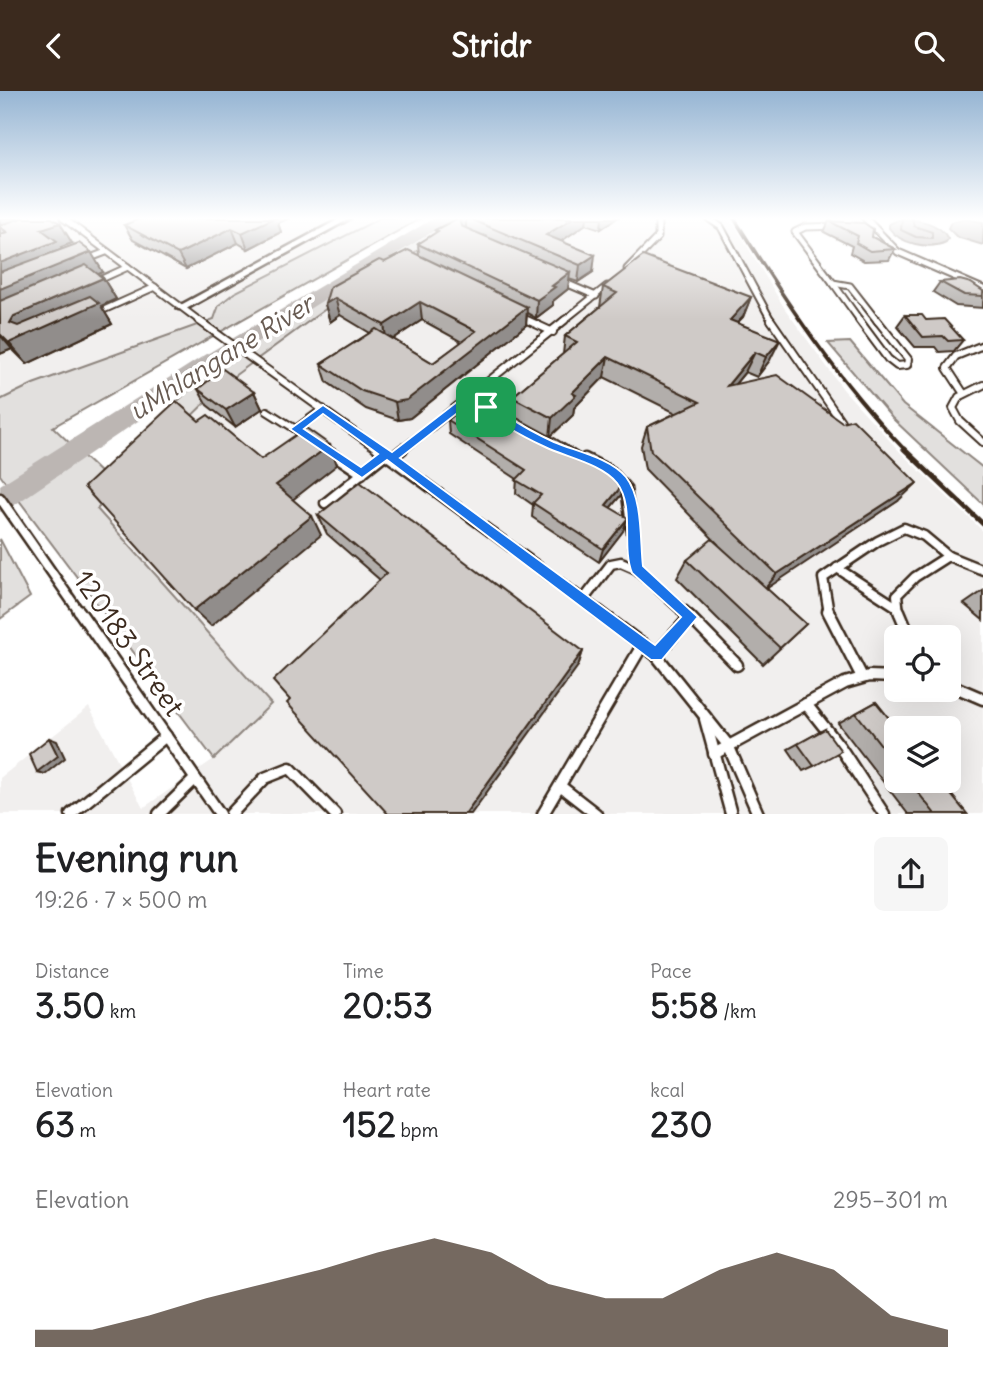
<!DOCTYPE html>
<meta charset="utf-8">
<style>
body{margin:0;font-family:Delius,sans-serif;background:#f6f6f6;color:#202124;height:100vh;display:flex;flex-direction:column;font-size:26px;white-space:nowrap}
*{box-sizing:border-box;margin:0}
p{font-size:23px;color:#757577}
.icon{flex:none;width:38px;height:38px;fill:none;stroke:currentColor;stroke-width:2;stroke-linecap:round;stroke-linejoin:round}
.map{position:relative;height:723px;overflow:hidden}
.details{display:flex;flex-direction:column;background:#fff;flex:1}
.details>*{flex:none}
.buttons{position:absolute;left:884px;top:534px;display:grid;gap:14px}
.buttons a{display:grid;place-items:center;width:77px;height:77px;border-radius:10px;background:#fff;box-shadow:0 7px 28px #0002;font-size:35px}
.pin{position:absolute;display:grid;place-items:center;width:60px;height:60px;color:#fff;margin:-30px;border-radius:14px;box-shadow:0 4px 10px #0006}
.round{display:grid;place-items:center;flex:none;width:74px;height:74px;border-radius:10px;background:#f6f6f6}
.overview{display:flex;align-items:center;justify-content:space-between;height:119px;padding:0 35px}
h1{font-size:38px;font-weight:800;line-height:52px}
.figures{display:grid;grid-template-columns:repeat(3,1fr);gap:10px;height:119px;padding:7px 35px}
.figures div{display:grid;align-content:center}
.figures b{font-size:35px;font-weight:800}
.figures small{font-size:19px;font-weight:400}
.figures p{font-size:19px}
.chart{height:196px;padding:14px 35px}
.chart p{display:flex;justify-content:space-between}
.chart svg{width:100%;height:126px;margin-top:7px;fill:#3b2a1e;opacity:.7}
header{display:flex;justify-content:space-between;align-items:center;height:91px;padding:0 35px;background:#3b2a1e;color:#fff;font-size:32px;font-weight:800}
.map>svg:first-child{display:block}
.built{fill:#f1efee;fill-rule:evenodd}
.green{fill:#e2e0de;stroke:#8e857e;stroke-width:2}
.water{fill:#bcb6b3;stroke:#887e77;stroke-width:2}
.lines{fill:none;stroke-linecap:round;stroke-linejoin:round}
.shore{stroke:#6f625a;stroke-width:2}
.river{fill:#bcb6b3;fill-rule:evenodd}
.lane-far3-casing{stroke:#3b2a1e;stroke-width:9}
.lane-far2-casing{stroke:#3b2a1e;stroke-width:10}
.lane-far1-casing{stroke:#3b2a1e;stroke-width:13}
.lane-casing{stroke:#3b2a1e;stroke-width:15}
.street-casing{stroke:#3b2a1e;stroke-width:5}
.lane-far3{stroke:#fff;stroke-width:5}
.lane-far2{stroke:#fff;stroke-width:6}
.lane-far1{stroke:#fff;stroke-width:8}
.lane{stroke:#fff;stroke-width:10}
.street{fill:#fff;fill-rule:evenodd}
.rail-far1{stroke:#3b2a1e;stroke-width:3.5}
.rail{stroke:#3b2a1e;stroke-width:5}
.wall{fill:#b2aeab;stroke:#3b2a1e;stroke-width:2;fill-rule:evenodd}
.shaded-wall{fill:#918d8b;stroke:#3b2a1e;stroke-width:2}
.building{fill:#cfcac7;stroke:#3b2a1e;stroke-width:2}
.route{fill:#1a73e8;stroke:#fff;stroke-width:2;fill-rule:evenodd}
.labels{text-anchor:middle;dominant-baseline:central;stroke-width:7;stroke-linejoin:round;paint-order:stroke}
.water-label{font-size:26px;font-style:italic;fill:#685b52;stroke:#fff}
.near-street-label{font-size:28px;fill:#3b2a1e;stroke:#fff}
</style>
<header><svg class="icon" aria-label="back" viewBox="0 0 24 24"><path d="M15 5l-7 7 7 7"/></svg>Stridr<svg class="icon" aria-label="search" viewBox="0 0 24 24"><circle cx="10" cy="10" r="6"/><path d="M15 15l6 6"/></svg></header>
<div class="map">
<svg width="983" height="723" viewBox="0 0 983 723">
<rect width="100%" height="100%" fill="#fff"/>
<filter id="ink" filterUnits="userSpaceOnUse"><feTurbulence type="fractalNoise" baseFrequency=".0143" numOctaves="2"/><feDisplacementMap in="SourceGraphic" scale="14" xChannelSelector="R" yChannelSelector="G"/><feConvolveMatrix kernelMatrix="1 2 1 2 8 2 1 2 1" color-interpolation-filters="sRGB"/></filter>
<g filter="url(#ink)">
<g class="built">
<path d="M0,127H380L316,161L214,228L33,293L0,309Z"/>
<path d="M469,127H723L735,135L785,218L843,298L901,362L983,440V723H0V687L89,616L143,717L214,668L270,613L97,418L226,290L331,214ZM896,546H948V598H896ZM896,637H948V690H896Z"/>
</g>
<g class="green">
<path d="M380,127H421L53,336L102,383L215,274L452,127H469L331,214L226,291L97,418L271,613L214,668L0,384V309L33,293L214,228L219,214L234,202Z"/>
<path d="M850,251L903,314L983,377V413L892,327L828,252Z"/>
<path d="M0,448L30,506L0,528Z"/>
</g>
<g class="water">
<path d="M963,128L983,131V154L957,146L948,137L951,131Z"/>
<path d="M898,129C915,127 940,131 948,148L946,151C929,159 900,153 889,137V133Z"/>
</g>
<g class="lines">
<path class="shore" d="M902,127L901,139L916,146L932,147V141L914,135L912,127"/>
<path class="river" d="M434,127H453L213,279L10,417L0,421V394L197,269Z"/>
<g class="lane-far3-casing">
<g id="lane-far3">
<path d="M63,127L201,231"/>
<path d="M708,127L721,136L772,231"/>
<path d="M865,127L898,161L983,198"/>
<path d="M85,169L106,161"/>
<path d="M627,178L658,146V127"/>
<path d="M97,190L128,176"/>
<path d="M561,190L596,205"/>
<path d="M833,192L850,195L878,231"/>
<path d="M833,192L861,231"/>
<path d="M833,192L795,141L805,136L837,135"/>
<path d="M97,222L155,196"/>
<path d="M519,225L531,231"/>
<path d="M562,231L607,195"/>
</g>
</g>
<g class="lane-far2-casing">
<g id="lane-far2">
<path d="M198,229L380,360"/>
<path d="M527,229L553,241"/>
<path d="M771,229L841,330"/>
<path d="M859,229L888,268L897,275L907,274L908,268L877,229"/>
<path d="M983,294L959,306L953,317L960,330L983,351"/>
<path d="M964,303L947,277L956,265L983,254"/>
<path d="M267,320L308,346"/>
<path d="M296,338L323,318"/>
<path d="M401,360L565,229"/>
</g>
</g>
<g class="lane-far1-casing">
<g id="lane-far1">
<path d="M378,358L601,522"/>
<path d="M326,359L362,383"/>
<path d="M392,367L403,358"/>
<path d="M585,367L611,380L626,397L637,478L685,522"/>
<path d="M0,407L80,522"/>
<path d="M325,412L386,363"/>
<path d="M837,477L897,516"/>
<path d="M584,508L611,473L621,471L637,478"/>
<path d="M829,522L823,487L878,450L904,437L924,445L948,465L983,479"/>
<path d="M899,522L897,504L915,486L948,465"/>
</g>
</g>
<g class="lane-casing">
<g id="lane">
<path d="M79,520L220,723"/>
<path d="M598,520L656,564L728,654L758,723"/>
<path d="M828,520L862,586"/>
<path d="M899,520L910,546"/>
<path d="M690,526L737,574"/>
<path d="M656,564L690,526L683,520"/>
<path d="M948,593L983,608"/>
<path d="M806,613L840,656L884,723"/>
<path d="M705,628L731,723"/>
<path d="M714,663L845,592L869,585L896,586"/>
<path d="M560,695L596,723"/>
<path d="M71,723L166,645"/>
<path d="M159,723L194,689"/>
<path d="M231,723L265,687L290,677L335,723"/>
<path d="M543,723L643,553"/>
</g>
</g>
<g class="street-casing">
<path id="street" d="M341,127H351L186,218H178L177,216Z"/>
</g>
<use href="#lane-far3" class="lane-far3"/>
<use href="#lane-far2" class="lane-far2"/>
<use href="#lane-far1" class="lane-far1"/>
<use href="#lane" class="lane"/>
<use href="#street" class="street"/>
<path class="rail-far1" d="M734,127C785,210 838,290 906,360"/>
<path class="rail" d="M904,358L983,433"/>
</g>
<g class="wall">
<path d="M0,127L72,152L61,156L62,158L103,181L98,183L103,187L116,208L101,215L112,233L27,273L12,258L0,263Z"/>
<path d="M458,127H617L601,138L586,133L561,150L593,181L578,191L569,188L568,198L553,210V214L536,227L527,222L526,234L410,327L398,329L366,318L327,291L321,273L370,242L340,224L330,231L325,213L385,171L419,164L418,153L436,142L435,139ZM422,229L462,251L433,272L393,248Z"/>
<path d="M829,130L872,146L895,158L889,169L864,170L850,162L852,155L824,141Z"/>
<path d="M278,132L281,141L248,158L238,152L186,178L133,149L124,134Z"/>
<path d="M940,191L983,200V217L956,215L933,201Z"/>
<path d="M603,196L751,206L743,226L737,232L770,269L757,286L745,281L735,293L898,410L766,497L806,533L763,573L677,487L687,469L718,453L645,378L641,355L647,336L676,322L604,286L574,317L573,324L551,345L625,391L621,404L610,417L623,440L599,471L532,426L533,414L516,402L517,388L449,343L448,329L489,312L512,324V306L563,263L565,245L600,216Z"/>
<path d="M905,224L926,229L963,249L954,260L939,261L935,256H915L897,235Z"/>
<path d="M198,298L254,301L262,318L235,336L207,314Z"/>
<path d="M318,424L583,560L578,575L290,609L380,489L327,443Z"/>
<path d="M983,500V529L964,513Z"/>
<path d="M876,611L896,637V690H940L967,723H908L838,632Z"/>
<path d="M825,638L814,675L803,680L788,658Z"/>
</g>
<g class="shaded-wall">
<path d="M0,127H28L7,141L0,136Z"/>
<path d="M268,127H290L278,132L281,141L248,158L242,142Z"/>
<path d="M462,127H466V142L460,144L459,128Z"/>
<path d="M573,127H587L586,133L547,160L546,144Z"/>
<path d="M602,127H617L601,138Z"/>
<path d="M60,132L72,152L61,156L70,170L91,161L103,181L0,226V172L41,138Z"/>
<path d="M232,137L238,152L186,178L178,163Z"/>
<path d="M595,164L593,181L578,191L580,174Z"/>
<path d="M570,181L568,198L553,210V214L536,227L537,209L552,195Z"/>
<path d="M103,187L116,208L101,215L112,233L27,273L9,252L10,232L14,225Z"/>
<path d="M751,206L743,226L722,248L730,229Z"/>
<path d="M335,207L340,224L330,231L325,213Z"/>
<path d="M420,211L422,229L387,252L384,234Z"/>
<path d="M527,216L526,234L410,327L398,329L395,311Z"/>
<path d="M0,244L12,258L0,263Z"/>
<path d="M780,249L770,269L757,286L766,266Z"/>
<path d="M755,261L745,281L718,314L727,295Z"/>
<path d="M608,266L604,286L574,317L573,324L550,346L552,327L572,302Z"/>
<path d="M254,301L262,318L235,336L226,319Z"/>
<path d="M330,354L337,374L286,414L276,394Z"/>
<path d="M625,391L621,404L602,427L606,414Z"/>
<path d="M917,392L898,410L763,500L777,483Z"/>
<path d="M312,425L321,444L211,535L194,519Z"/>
<path d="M628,427L623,440L599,471L603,458Z"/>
<path d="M583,560L578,575L471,723H465Z"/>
<path d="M49,647L57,650L65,667L45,683L37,681Z"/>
</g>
<g class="building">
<path d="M22,127H52L60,132L41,138L57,150L0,172V143L7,141L0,136V134Z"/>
<path d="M142,127H274L242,142L232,137L178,163L124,134Z"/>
<path d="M458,127H462L459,128L461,135L570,181L552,195L555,196L537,209L418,153L438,140L435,139Z"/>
<path d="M468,127H573L546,144L595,164L580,174Z"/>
<path d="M829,130L864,132L873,138L872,146L895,158L870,160L856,152L858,145Z"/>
<path d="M79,152L91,161L0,198V181Z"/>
<path d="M408,159L527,216L407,309L395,311L362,300L321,273L376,238L433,272L476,240L420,211L384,234L335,207L325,213L330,196L379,169L385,171Z"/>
<path d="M643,165L751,206L730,229L780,249L766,266L755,261L727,295L777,284L842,331L853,328L917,392L777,483L651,360L647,336L700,311L608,266L572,302L576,304L552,327L512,306L577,251L565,245L617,202L603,196Z"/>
<path d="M86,174L103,187L14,225L10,232L18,235L90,205L99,212L9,252L0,243V210Z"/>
<path d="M960,189L971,192L983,200V205L964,204L940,191Z"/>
<path d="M905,224H922L926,229L944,228L963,249L948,250L943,245L923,246Z"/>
<path d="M223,278L254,301L226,319L198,298Z"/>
<path d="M480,303L489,312L554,347L625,391L606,414L628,427L603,458L533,412L541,404L516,389L526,379L448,329Z"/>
<path d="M176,310L199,330L208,324L261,368L306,337L330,354L276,394L312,425L194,519L84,396Z"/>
<path d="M360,391L583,560L465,723H388L287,612L290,609L273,590L387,482L318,424Z"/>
<path d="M712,448L806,533L780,557L687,469Z"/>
<path d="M876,611L897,637H896V673L856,622Z"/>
<path d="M825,638L841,660L814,675L798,653Z"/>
<path d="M49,647L58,665L37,681L29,663Z"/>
<path d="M909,690H940L967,723H935Z"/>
</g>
</g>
<linearGradient id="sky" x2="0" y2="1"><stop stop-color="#96b5d3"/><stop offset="0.56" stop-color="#fff"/><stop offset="1" stop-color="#fff" stop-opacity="0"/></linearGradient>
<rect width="983" height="228" fill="url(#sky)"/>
<path class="route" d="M471,300H478C497,321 528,339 554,351C575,360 611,367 626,386C643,408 640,448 643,475L698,526L662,569H651L387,369L362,387L290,338L323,314L392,361ZM474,309C491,328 521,345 545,356C566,366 602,373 617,392C635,416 621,455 632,482L681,526L655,554L400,367ZM323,323L378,363L361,376L304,338Z"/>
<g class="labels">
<g class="water-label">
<text transform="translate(221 266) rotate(-32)">uMhlangane River</text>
</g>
<g class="near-street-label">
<text transform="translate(129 552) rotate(55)">120183 Street</text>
</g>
</g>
</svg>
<div class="buttons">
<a><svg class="icon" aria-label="locate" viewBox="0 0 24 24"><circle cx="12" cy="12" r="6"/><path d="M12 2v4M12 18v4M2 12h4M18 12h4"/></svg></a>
<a><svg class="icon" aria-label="layers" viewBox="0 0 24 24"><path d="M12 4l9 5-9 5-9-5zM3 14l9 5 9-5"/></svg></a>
</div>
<div class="pin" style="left:486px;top:316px;background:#1e9e55"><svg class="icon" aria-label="arrive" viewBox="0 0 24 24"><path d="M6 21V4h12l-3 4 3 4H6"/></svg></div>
</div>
<section class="details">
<div class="overview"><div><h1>Evening run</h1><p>19:26 · 7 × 500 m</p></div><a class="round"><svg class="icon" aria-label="share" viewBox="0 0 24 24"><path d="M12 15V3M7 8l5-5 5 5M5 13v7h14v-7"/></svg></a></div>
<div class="figures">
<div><p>Distance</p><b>3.50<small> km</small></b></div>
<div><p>Time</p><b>20:53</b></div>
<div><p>Pace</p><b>5:58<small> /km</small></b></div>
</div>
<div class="figures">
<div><p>Elevation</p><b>63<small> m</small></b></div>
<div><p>Heart rate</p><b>152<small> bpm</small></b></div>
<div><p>kcal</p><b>230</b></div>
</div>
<div class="chart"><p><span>Elevation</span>295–301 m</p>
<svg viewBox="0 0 160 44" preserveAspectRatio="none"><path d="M0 44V38L10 38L20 33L30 27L40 22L50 17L60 11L70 6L80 11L90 22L100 27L110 27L120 17L130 11L140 17L150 33L160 38V44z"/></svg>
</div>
</section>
